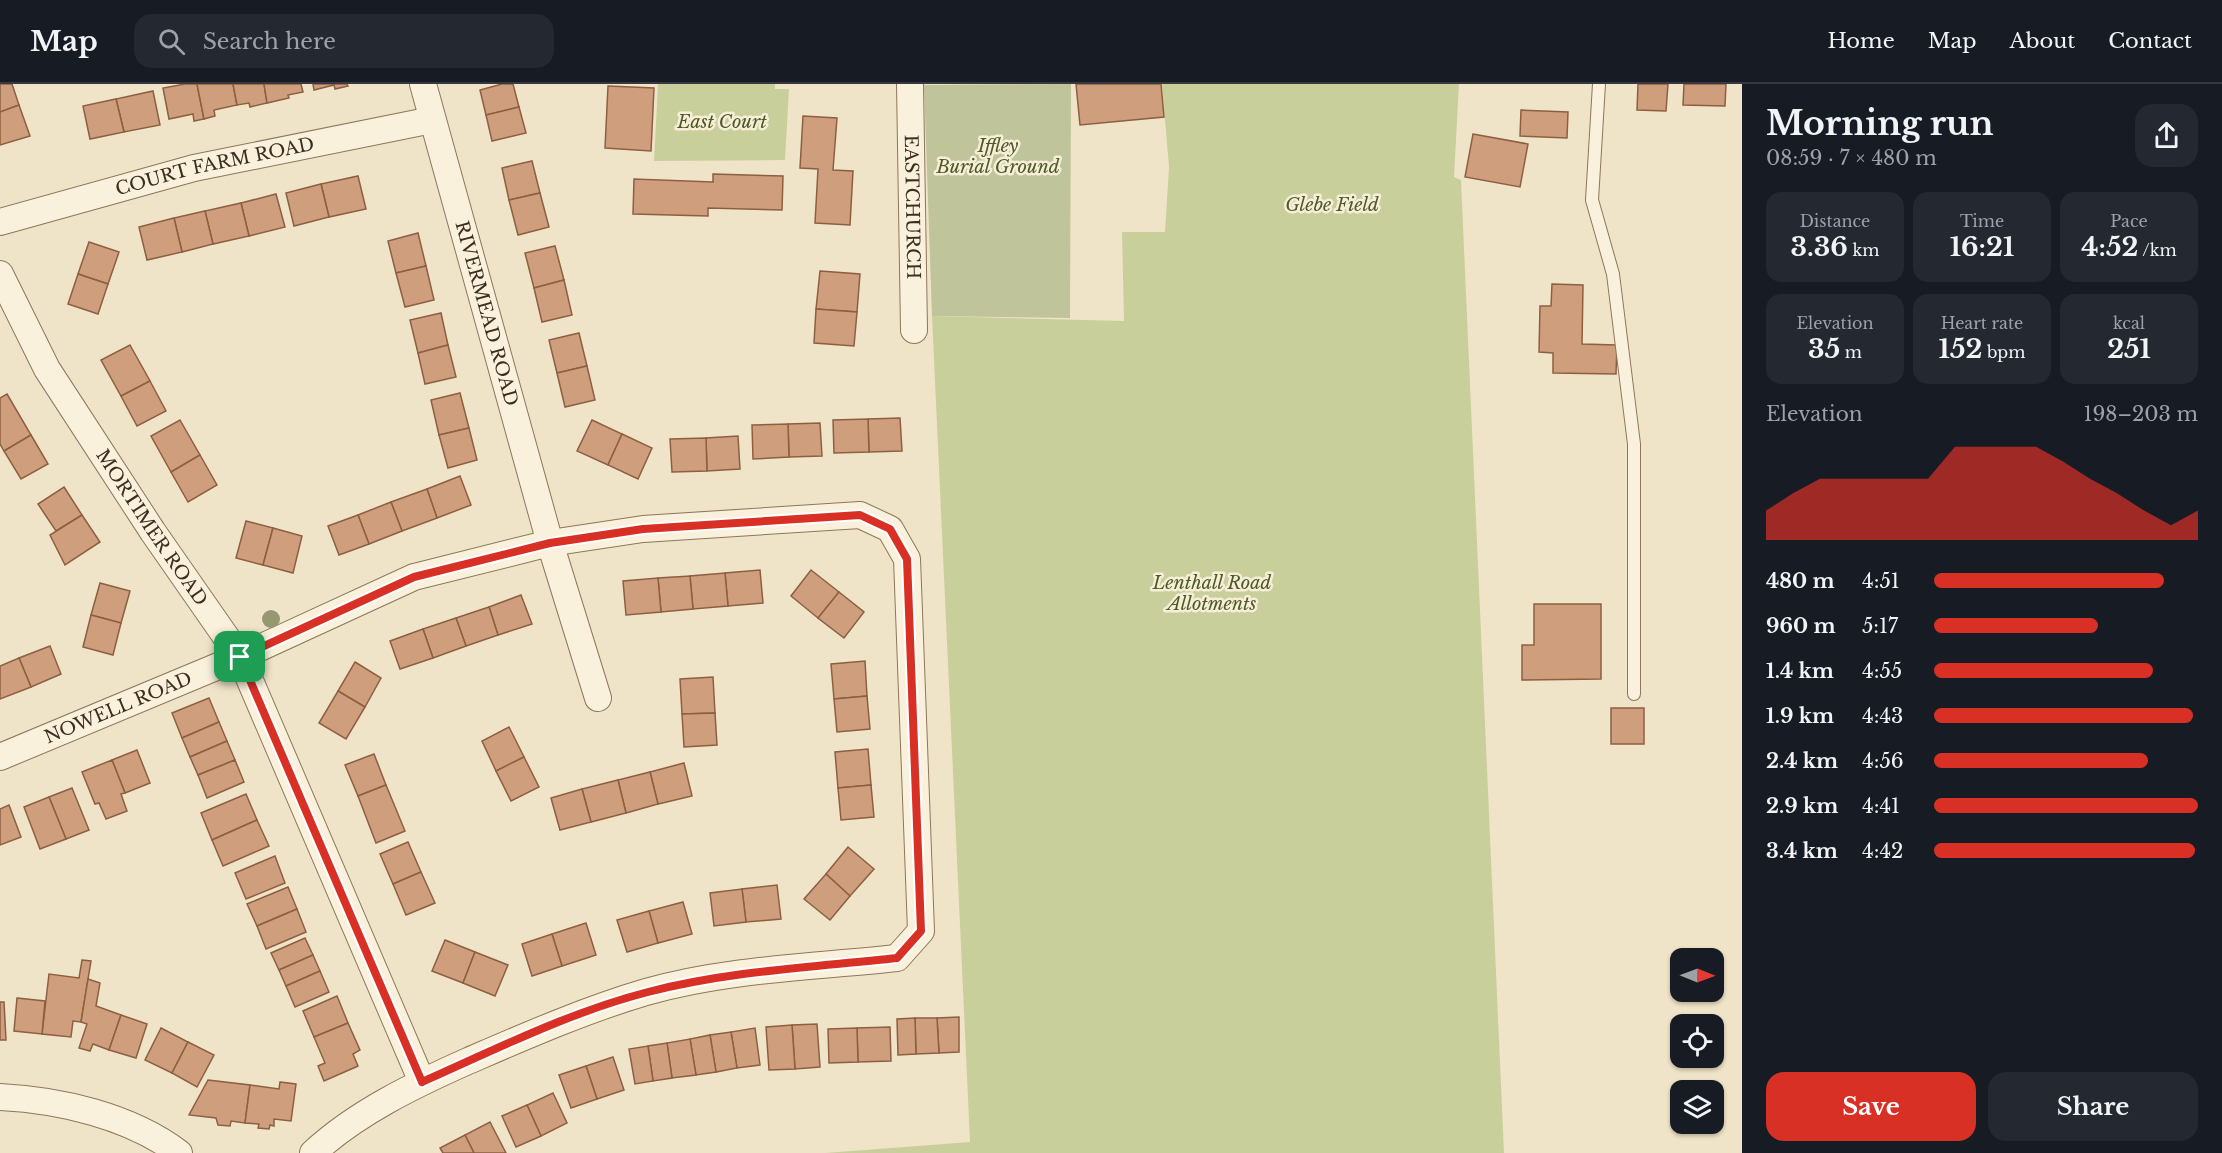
<!DOCTYPE html>
<meta charset="utf-8">
<style>
body{margin:0;font-family:"Libre Baskerville",serif;background:#242831;color:#f1f3f6;height:100vh;display:flex;flex-direction:column;font-size:22px;white-space:nowrap}
*{box-sizing:border-box;margin:0}
p{font-size:20px;color:#9ea1a6}
.icon{flex:none;width:33px;height:33px;fill:none;stroke:currentColor;stroke-width:2;stroke-linecap:round;stroke-linejoin:round}
.map{position:relative;flex:1;overflow:hidden}
.panel{display:flex;flex-direction:column;background:#171b24;width:480px}
.panel>*{flex:none}
.needle{width:39px;rotate:91deg}
.tools{position:absolute;left:1670px;top:864px;display:grid;gap:12px}
.tools a{display:grid;place-items:center;width:54px;height:54px;border-radius:12px;background:#171b24;box-shadow:0 2px 4px #0004;font-size:30px}
.pin{position:absolute;display:grid;place-items:center;width:51px;height:51px;color:#fff;margin:-26px;border-radius:12px;box-shadow:0 3px 9px #0006}
.round{display:grid;place-items:center;flex:none;width:63px;height:63px;border-radius:18px;background:#242831}
.headline{display:flex;align-items:center;justify-content:space-between;height:102px;padding:0 24px}
h1{font-size:33px;font-weight:800;line-height:45px}
.metrics{display:grid;grid-template-columns:repeat(3,1fr);gap:9px;height:102px;padding:6px 24px}
.metrics div{display:grid;align-content:center;border-radius:15px;background:#242831;text-align:center}
.metrics b{font-size:26px;font-weight:800}
.metrics small{font-size:16px;font-weight:400}
.metrics p{font-size:16px}
.chart{height:168px;padding:12px 24px}
.chart p{display:flex;justify-content:space-between}
.chart svg{width:100%;height:108px;margin-top:6px;fill:#d93025;opacity:.7}
.action{display:flex;gap:12px;margin-top:auto;padding:12px 24px}
.action a{flex:1;height:69px;border-radius:18px;background:#d93025;color:#fff;font-size:24px;font-weight:800;line-height:69px;text-align:center}
.action a+a{background:#242831;color:#f1f3f6}
ul{padding:0 24px;list-style:none;font-size:20px}
li{display:grid;grid-template-columns:96px 72px 1fr;align-items:center;height:45px}
li i{height:15px;border-radius:8px;background:#d93025}
header{display:flex;align-items:center;gap:36px;box-sizing:border-box;height:84px;padding:0 30px;background:#171b24;border-bottom:2px solid #363941}
header strong{font-size:28px}
nav{display:flex;gap:33px;margin-inline-start:auto;font-size:21px}
.search{width:420px;height:54px;background:#242831;display:flex;align-items:center;gap:15px;box-sizing:border-box;padding:0 21px;border-radius:18px;color:#9ea1a6;font-size:22px}
main{display:flex;flex:1;min-height:0}
.map>svg:first-child{display:block}
.green{fill:#c9cf9b}
.cemetery{fill:#bfc49a}
.building{fill:#cf9f7d;stroke:#8d5f41;stroke-width:1.5}
.lines{fill:none;stroke-linecap:round;stroke-linejoin:round}
.service-casing{stroke:#8d765c;stroke-width:14}
.minor-casing{stroke:#8d765c;stroke-width:28}
.service{stroke:#faf1dc;stroke-width:12}
.minor{stroke:#faf1dc;stroke-width:26}
.tree{fill:#96986f}
.route-casing{stroke:#fff;stroke-width:12}
.route{stroke:#d93025;stroke-width:8}
.labels{text-anchor:middle;dominant-baseline:central;stroke-width:5;stroke-linejoin:round;paint-order:stroke}
.park-label{font-size:18px;font-style:italic;fill:#4d5a26;stroke:#f7eed8}
.street-label{font-size:18px;fill:#3d2e20;stroke:#f7eed8}
</style>
<header>
<strong>Map</strong>
<div class="search"><svg class="icon" aria-label="search" viewBox="0 0 24 24"><circle cx="10" cy="10" r="6"/><path d="M15 15l6 6"/></svg>Search here</div>
<nav><a>Home</a><a>Map</a><a>About</a><a>Contact</a></nav>
</header>
<main>
<div class="map">
<svg width="1742" height="1069" viewBox="0 0 1742 1069">
<rect width="100%" height="100%" fill="#f0e4c8"/>
<g class="green">
<path d="M658,0H775V5H789L785,76L654,77Z"/>
<path d="M1162,0H1459L1454,93L1461,96L1504,1069H825L970,1058L932,232L1124,237L1122,148H1165L1169,83Z"/>
</g>
<path class="cemetery" d="M1071,0L1070,234L932,232L924,1Z"/>
<g class="building">
<path d="M0,0H12L19,21L0,28Z"/>
<path d="M185,0H197L204,35L194,37L193,30L169,35L163,4Z"/>
<path d="M197,0H233L237,21L214,26L215,32L204,35Z"/>
<path d="M233,0H264L267,19L250,23L249,19L237,21Z"/>
<path d="M264,0H301L303,8L288,11L289,14L267,19Z"/>
<path d="M313,0H347L348,2L335,5L334,1L314,6Z"/>
<path d="M502,0H513L519,23L486,31L480,6Z"/>
<path d="M1076,0H1161L1164,33L1080,41Z"/>
<path d="M1638,0H1668L1666,27L1637,26Z"/>
<path d="M1684,0H1726L1725,22L1683,21Z"/>
<path d="M608,2L654,4L651,67L605,64Z"/>
<path d="M153,7L160,41L124,48L116,15Z"/>
<path d="M116,15L124,48L90,55L83,22Z"/>
<path d="M19,21L30,52L0,61V28Z"/>
<path d="M519,23L526,49L492,57L486,31Z"/>
<path d="M1521,26L1568,28L1567,54L1520,52Z"/>
<path d="M803,32L837,34L833,86L853,87L850,141L815,139L818,85L800,84Z"/>
<path d="M1473,50L1528,60L1520,103L1465,93Z"/>
<path d="M532,77L540,109L509,116L502,84Z"/>
<path d="M713,90L783,92L782,126L708,124V132L633,130L634,95L713,98Z"/>
<path d="M358,92L366,125L329,133L321,100Z"/>
<path d="M321,100L329,133L294,142L286,109Z"/>
<path d="M540,109L549,143L518,151L509,116Z"/>
<path d="M276,110L285,143L249,152L241,119Z"/>
<path d="M241,119L249,152L213,160L205,127Z"/>
<path d="M205,127L213,160L182,168L174,134Z"/>
<path d="M174,134L182,168L147,176L139,143Z"/>
<path d="M418,149L426,182L396,189L388,157Z"/>
<path d="M89,158L119,168L108,200L78,190Z"/>
<path d="M555,162L564,196L534,204L525,169Z"/>
<path d="M426,182L434,216L405,223L396,189Z"/>
<path d="M820,187L860,190L857,228L816,225Z"/>
<path d="M78,190L108,200L98,230L68,220Z"/>
<path d="M564,196L572,231L542,238L534,204Z"/>
<path d="M1552,200L1583,201L1582,260L1617,261L1616,290L1553,289V269L1539,268L1540,222H1551Z"/>
<path d="M816,225L857,228L854,262L814,259Z"/>
<path d="M441,229L448,261L418,269L410,236Z"/>
<path d="M579,249L587,282L557,289L549,256Z"/>
<path d="M130,261L150,297L121,312L101,276Z"/>
<path d="M448,261L456,293L425,300L418,269Z"/>
<path d="M587,282L595,316L565,323L557,289Z"/>
<path d="M150,297L166,327L137,342L121,312Z"/>
<path d="M460,309L469,344L439,351L431,316Z"/>
<path d="M7,310L31,351L4,367L0,360V314Z"/>
<path d="M900,334L902,367L869,368L868,335Z"/>
<path d="M868,335L869,368L834,369L833,336Z"/>
<path d="M180,336L200,371L171,388L151,352Z"/>
<path d="M592,336L622,350L608,381L577,367Z"/>
<path d="M820,339L822,372L789,373L788,340Z"/>
<path d="M788,340L789,373L753,375L752,341Z"/>
<path d="M469,344L477,376L448,384L439,351Z"/>
<path d="M622,350L652,364L638,395L608,381Z"/>
<path d="M31,351L48,380L21,395L4,367Z"/>
<path d="M738,352L740,385L707,387L706,354Z"/>
<path d="M706,354L707,387L672,388L670,355Z"/>
<path d="M200,371L217,401L188,418L171,388Z"/>
<path d="M460,392L471,421L437,434L427,405Z"/>
<path d="M64,403L82,431L56,447L38,420Z"/>
<path d="M427,405L437,434L402,447L391,418Z"/>
<path d="M391,418L402,447L369,460L358,431Z"/>
<path d="M82,431L100,458L65,481L50,451Z"/>
<path d="M358,431L369,460L339,471L328,442Z"/>
<path d="M246,437L273,444L263,481L236,474Z"/>
<path d="M273,444L302,452L293,489L263,481Z"/>
<path d="M760,486L763,519L728,522L725,489Z"/>
<path d="M811,486L839,508L818,534L791,512Z"/>
<path d="M725,489L728,522L693,525L690,492Z"/>
<path d="M690,492L693,525L661,528L658,494Z"/>
<path d="M658,494L661,528L626,531L623,497Z"/>
<path d="M100,499L130,507L121,539L91,531Z"/>
<path d="M839,508L864,528L844,554L818,534Z"/>
<path d="M521,511L532,540L498,551L489,523Z"/>
<path d="M1534,520H1601V595L1522,596V561H1534Z"/>
<path d="M489,523L498,551L466,562L456,534Z"/>
<path d="M91,531L121,539L113,571L83,563Z"/>
<path d="M456,534L466,562L433,574L423,545Z"/>
<path d="M423,545L433,574L400,585L390,557Z"/>
<path d="M50,562L61,590L31,603L19,574Z"/>
<path d="M19,574L31,603L0,615V582Z"/>
<path d="M865,577L867,612L834,615L831,580Z"/>
<path d="M355,578L381,594L365,623L338,607Z"/>
<path d="M713,593L715,629L682,630L680,595Z"/>
<path d="M338,607L365,623L346,655L319,639Z"/>
<path d="M867,612L870,645L837,648L834,615Z"/>
<path d="M209,614L219,638L182,654L172,629Z"/>
<rect x="1611" y="624" width="33" height="36"/>
<path d="M715,629L717,661L684,663L682,630Z"/>
<path d="M219,638L227,657L190,673L182,654Z"/>
<path d="M509,643L524,673L496,687L482,657Z"/>
<path d="M227,657L235,676L198,691L190,673Z"/>
<path d="M868,665L871,701L838,704L835,668Z"/>
<path d="M137,666L150,699L125,709L112,676Z"/>
<path d="M374,670L386,701L358,712L345,681Z"/>
<path d="M524,673L539,703L511,717L496,687Z"/>
<path d="M112,676L125,709L121,710L127,727L106,735L99,719L95,720L82,688Z"/>
<path d="M235,676L244,698L207,714L198,691Z"/>
<path d="M684,679L692,712L658,720L650,688Z"/>
<path d="M650,688L658,720L626,729L618,696Z"/>
<path d="M618,696L626,729L591,738L582,705Z"/>
<path d="M386,701L405,747L376,759L358,712Z"/>
<path d="M871,701L874,733L841,736L838,704Z"/>
<path d="M72,704L89,746L66,755L49,713Z"/>
<path d="M582,705L591,738L560,746L551,714Z"/>
<path d="M246,710L257,736L212,756L201,729Z"/>
<path d="M49,713L66,755L40,765L24,723Z"/>
<path d="M9,721L21,753L0,761V725Z"/>
<path d="M257,736L269,762L223,782L212,756Z"/>
<path d="M408,758L421,788L393,800L380,770Z"/>
<path d="M848,763L874,785L850,812L826,790Z"/>
<path d="M275,772L285,799L246,815L235,789Z"/>
<path d="M421,788L435,819L406,831L393,800Z"/>
<path d="M826,790L850,812L830,836L804,815Z"/>
<path d="M777,801L781,835L746,838L742,805Z"/>
<path d="M288,803L297,825L257,842L247,820Z"/>
<path d="M742,805L746,838L714,842L710,809Z"/>
<path d="M683,818L692,850L658,859L649,827Z"/>
<path d="M297,825L306,848L266,865L257,842Z"/>
<path d="M649,827L658,859L627,868L617,836Z"/>
<path d="M586,839L596,871L562,882L552,850Z"/>
<path d="M552,850L562,882L532,892L522,860Z"/>
<path d="M305,854L313,871L279,886L271,869Z"/>
<path d="M445,856L475,868L463,899L432,887Z"/>
<path d="M475,868L508,881L495,912L463,899Z"/>
<path d="M313,871L320,887L286,902L279,886Z"/>
<path d="M82,876L91,877L81,938L73,937L71,953L42,950L49,890L79,894Z"/>
<path d="M320,887L329,908L295,923L286,902Z"/>
<path d="M88,895L100,899L96,922L121,931L109,966L93,960L90,967L79,964L87,940L81,938Z"/>
<path d="M337,912L348,939L314,953L303,927Z"/>
<path d="M17,914L45,917L42,950L14,947Z"/>
<path d="M0,918H4L6,956H0Z"/>
<path d="M121,931L147,940L136,974L109,966Z"/>
<path d="M959,933V968L939,969L937,934Z"/>
<path d="M915,934H937L939,969L916,970Z"/>
<path d="M915,934L916,970L898,971L897,935Z"/>
<path d="M348,939L360,966L353,970L358,982L324,997L318,982L325,979L314,953Z"/>
<path d="M817,940L820,983L795,985L792,941Z"/>
<path d="M792,941L795,985L769,986L766,943Z"/>
<path d="M890,943L891,977L858,978L857,944Z"/>
<path d="M161,944L188,958L172,989L145,976Z"/>
<path d="M755,944L760,981L737,984L731,948Z"/>
<path d="M857,944L858,978L829,979L828,945Z"/>
<path d="M731,948L737,984L716,988L710,951Z"/>
<path d="M710,951L716,988L696,991L690,955Z"/>
<path d="M690,955L696,991L672,994L667,959Z"/>
<path d="M188,958L214,971L197,1003L172,989Z"/>
<path d="M667,959L672,994L653,997L648,962Z"/>
<path d="M648,962L653,997L635,1000L629,965Z"/>
<path d="M613,973L624,1006L597,1015L586,982Z"/>
<path d="M586,982L597,1015L571,1024L559,991Z"/>
<path d="M208,996L250,1001L245,1039L231,1037L230,1042L218,1041L216,1034L189,1031Z"/>
<path d="M280,998L296,1000L291,1037L274,1035V1042L270,1041L269,1045L258,1044L259,1040L245,1039L250,1001L279,1005Z"/>
<path d="M553,1009L567,1039L541,1052L527,1021Z"/>
<path d="M527,1021L541,1052L516,1063L502,1032Z"/>
<path d="M490,1038L506,1069H474L465,1051Z"/>
<path d="M465,1051L474,1069H443L440,1064Z"/>
</g>
<g class="lines">
<g class="service-casing">
<path id="service" d="M1599,0L1592,116L1613,190L1634,360V610"/>
</g>
<g class="minor-casing">
<g id="minor">
<path id="s1" d="M423,0L550,459L598,614"/>
<path id="s2" d="M910,0L914,246"/>
<path id="s3" d="M0,138L194,84L432,36"/>
<path id="s4" d="M0,190L47,285L153,448L240,573L422,998"/>
<path id="s5" d="M0,673L240,573L414,493L550,459L643,445L860,431L890,445L907,475L921,847L897,874C814,883 726,885 646,908C585,926 526,952 468,977C414,1001 356,1029 313,1069"/>
<path d="M0,1013C60,1016 130,1032 179,1069"/>
</g>
</g>
<use href="#service" class="service"/>
<use href="#minor" class="minor"/>
</g>
<circle class="tree" cx="271" cy="535" r="9"/>
<g class="lines">
<g class="route-casing">
<path id="route" d="M860,431L890,445L907,475L921,847L897,874C814,883 729,887 648,908C570,928 496,965 422,998L240,573L414,493L550,459L643,445Z"/>
</g>
<use href="#route" class="route"/>
</g>
<g class="labels">
<g class="park-label">
<text x="722" y="38">East Court</text>
<text x="998" y="62">Iffley<tspan x="998" dy="21">Burial Ground</tspan></text>
<text x="1332" y="121">Glebe Field</text>
<text x="1212" y="499">Lenthall Road<tspan x="1212" dy="21">Allotments</tspan></text>
</g>
<g class="street-label">
<text stroke="none"><textPath href="#s3" startOffset="222">COURT FARM ROAD</textPath></text>
<text stroke="none"><textPath href="#s2" startOffset="123">EASTCHURCH</textPath></text>
<text stroke="none"><textPath href="#s1" startOffset="238">RIVERMEAD ROAD</textPath></text>
<text stroke="none"><textPath href="#s4" startOffset="296">MORTIMER ROAD</textPath></text>
<text stroke="none"><textPath href="#s5" startOffset="128">NOWELL ROAD</textPath></text>
</g>
</g>
</svg>
<div class="tools">
<a><svg class="needle" viewBox="-14 -14 28 28"><path d="M0-13l5 13h-10z" fill="#e53935"/><path d="M0 13l5-13h-10z" fill="#9ea1a6"/></svg></a>
<a><svg class="icon" aria-label="locate" viewBox="0 0 24 24"><circle cx="12" cy="12" r="6"/><path d="M12 2v4M12 18v4M2 12h4M18 12h4"/></svg></a>
<a><svg class="icon" aria-label="layers" viewBox="0 0 24 24"><path d="M12 4l9 5-9 5-9-5zM3 14l9 5 9-5"/></svg></a>
</div>
<div class="pin" style="left:240px;top:573px;background:#1e9e55"><svg class="icon" aria-label="arrive" viewBox="0 0 24 24"><path d="M6 21V4h12l-3 4 3 4H6"/></svg></div>
</div>
<section class="panel">
<div class="headline"><div><h1>Morning run</h1><p>08:59 · 7 × 480 m</p></div><a class="round"><svg class="icon" aria-label="share" viewBox="0 0 24 24"><path d="M12 15V3M7 8l5-5 5 5M5 13v7h14v-7"/></svg></a></div>
<div class="metrics">
<div><p>Distance</p><b>3.36<small> km</small></b></div>
<div><p>Time</p><b>16:21</b></div>
<div><p>Pace</p><b>4:52<small> /km</small></b></div>
</div>
<div class="metrics">
<div><p>Elevation</p><b>35<small> m</small></b></div>
<div><p>Heart rate</p><b>152<small> bpm</small></b></div>
<div><p>kcal</p><b>251</b></div>
</div>
<div class="chart"><p><span>Elevation</span>198–203 m</p>
<svg viewBox="0 0 160 44" preserveAspectRatio="none"><path d="M0 44V32L10 25L20 19L30 19L40 19L50 19L60 19L70 6L80 6L90 6L100 6L110 12L120 19L130 25L140 32L150 38L160 32V44z"/></svg>
</div>
<ul>
<li><b>480 m</b>4:51<i style="width:87%"></i></li>
<li><b>960 m</b>5:17<i style="width:62%"></i></li>
<li><b>1.4 km</b>4:55<i style="width:83%"></i></li>
<li><b>1.9 km</b>4:43<i style="width:98%"></i></li>
<li><b>2.4 km</b>4:56<i style="width:81%"></i></li>
<li><b>2.9 km</b>4:41<i style="width:100%"></i></li>
<li><b>3.4 km</b>4:42<i style="width:99%"></i></li>
</ul>
<div class="action"><a>Save</a><a>Share</a></div>
</section>
</main>
